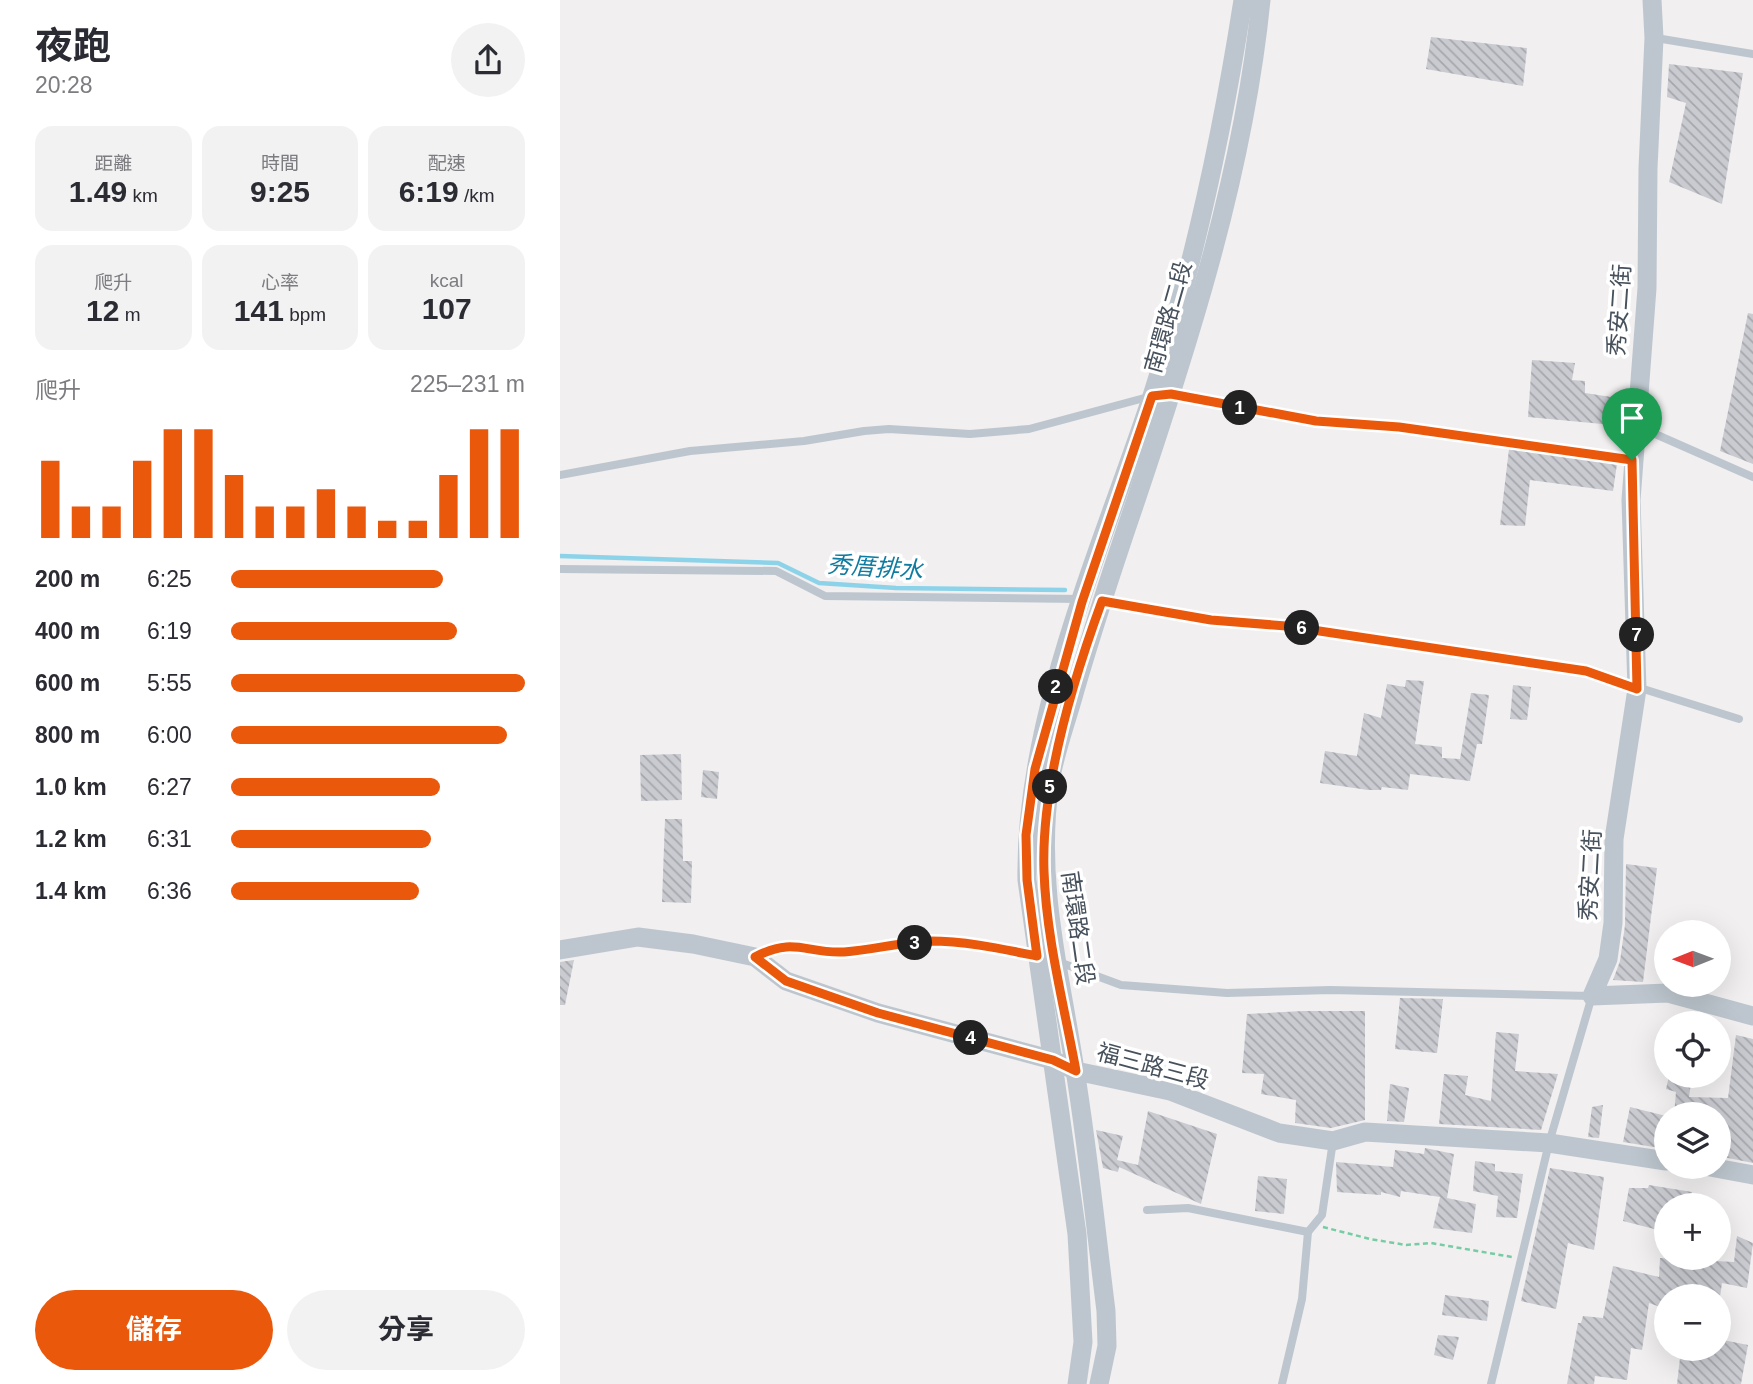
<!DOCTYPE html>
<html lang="zh-TW">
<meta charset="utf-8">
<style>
body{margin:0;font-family:Arial,"Noto Sans TC",sans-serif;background:#f2f2f3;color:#2b2b33;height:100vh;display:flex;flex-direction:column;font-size:26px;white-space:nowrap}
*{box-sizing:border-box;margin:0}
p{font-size:23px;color:#7c7c81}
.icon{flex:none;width:38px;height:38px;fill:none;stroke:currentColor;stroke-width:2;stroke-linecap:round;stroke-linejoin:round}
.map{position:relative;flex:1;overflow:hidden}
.panel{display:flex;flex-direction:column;background:#fff;width:560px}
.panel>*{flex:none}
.needle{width:46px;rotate:269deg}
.buttons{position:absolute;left:1094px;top:920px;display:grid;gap:14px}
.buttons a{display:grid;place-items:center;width:77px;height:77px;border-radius:50%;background:#fff;box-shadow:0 7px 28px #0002;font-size:35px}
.pin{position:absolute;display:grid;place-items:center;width:60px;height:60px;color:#fff;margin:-72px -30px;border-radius:50% 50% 50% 0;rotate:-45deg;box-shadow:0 0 7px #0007}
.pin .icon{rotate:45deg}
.km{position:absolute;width:35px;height:35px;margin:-18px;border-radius:50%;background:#222;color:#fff;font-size:19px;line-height:35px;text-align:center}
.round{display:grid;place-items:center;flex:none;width:74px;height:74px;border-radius:37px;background:#f2f2f3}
.headline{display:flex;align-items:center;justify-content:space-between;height:119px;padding:0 35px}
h1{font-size:38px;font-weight:700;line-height:52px}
.figures{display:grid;grid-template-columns:repeat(3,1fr);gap:10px;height:119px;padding:7px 35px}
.figures div{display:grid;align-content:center;border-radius:18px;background:#f2f2f3;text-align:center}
.figures b{font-size:30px;font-weight:700}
.figures small{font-size:19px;font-weight:400}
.figures p{font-size:19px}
.chart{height:196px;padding:14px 35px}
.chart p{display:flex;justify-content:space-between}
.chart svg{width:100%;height:126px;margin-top:7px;stroke:#ea580c;stroke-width:6}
.action{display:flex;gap:14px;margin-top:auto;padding:14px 35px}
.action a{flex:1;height:80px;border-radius:42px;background:#ea580c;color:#fff;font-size:28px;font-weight:700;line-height:80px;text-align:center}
.action a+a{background:#f2f2f3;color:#2b2b33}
ul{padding:0 35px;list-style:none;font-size:23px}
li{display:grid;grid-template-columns:112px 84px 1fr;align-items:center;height:52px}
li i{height:18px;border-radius:9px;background:#ea580c}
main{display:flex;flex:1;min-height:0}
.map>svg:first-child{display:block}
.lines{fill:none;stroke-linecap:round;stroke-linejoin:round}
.stream{stroke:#8cd3ea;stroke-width:4.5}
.building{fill:url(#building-back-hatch)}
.path{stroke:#77cca5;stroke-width:2.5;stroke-dasharray:5 3.5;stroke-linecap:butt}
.service{stroke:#bdc6ce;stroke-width:8}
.tertiary{stroke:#bdc6ce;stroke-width:19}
.route-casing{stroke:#fff;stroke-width:14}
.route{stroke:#ea580c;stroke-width:9}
.labels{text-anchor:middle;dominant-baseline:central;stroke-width:7;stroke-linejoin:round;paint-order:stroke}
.street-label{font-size:23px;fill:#47515c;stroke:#fff}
.water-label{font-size:24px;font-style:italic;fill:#0f7ba0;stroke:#fff}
</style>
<main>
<section class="panel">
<div class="headline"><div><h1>夜跑</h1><p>20:28</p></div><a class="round"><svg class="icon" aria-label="share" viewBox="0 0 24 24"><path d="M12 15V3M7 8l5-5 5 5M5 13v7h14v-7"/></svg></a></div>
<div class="figures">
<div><p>距離</p><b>1.49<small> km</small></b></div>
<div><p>時間</p><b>9:25</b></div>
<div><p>配速</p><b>6:19<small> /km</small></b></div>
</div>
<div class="figures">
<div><p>爬升</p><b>12<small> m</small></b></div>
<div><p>心率</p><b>141<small> bpm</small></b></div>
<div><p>kcal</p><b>107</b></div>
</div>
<div class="chart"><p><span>爬升</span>225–231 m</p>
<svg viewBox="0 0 160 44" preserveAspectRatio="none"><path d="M5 44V17M15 44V33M25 44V33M35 44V17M45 44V6M55 44V6M65 44V22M75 44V33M85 44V33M95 44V27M105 44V33M115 44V38M125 44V38M135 44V22M145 44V6M155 44V6"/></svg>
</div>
<ul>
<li><b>200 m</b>6:25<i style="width:72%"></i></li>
<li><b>400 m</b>6:19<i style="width:77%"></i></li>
<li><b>600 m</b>5:55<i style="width:100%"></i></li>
<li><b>800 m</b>6:00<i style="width:94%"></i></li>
<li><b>1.0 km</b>6:27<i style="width:71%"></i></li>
<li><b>1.2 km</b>6:31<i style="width:68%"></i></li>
<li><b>1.4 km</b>6:36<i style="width:64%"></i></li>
</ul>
<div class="action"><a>儲存</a><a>分享</a></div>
</section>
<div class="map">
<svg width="1193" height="1384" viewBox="0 0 1193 1384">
<defs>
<pattern id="building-back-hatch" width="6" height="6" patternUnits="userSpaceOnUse" patternTransform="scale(1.75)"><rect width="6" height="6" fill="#c9cbd1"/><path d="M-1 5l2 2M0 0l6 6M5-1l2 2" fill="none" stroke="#a5a7ad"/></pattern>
</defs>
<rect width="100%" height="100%" fill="#f1efef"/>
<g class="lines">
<path class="stream" d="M0,556L218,563L259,583L336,588L505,590"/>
</g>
<g class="building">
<path d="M871,37L967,48L963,86L866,69Z"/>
<path d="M1109,64L1183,73L1162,204L1109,182L1126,103L1107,97Z"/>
<path d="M1188,313L1193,314V464L1160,451Z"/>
<path d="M972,360L1015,363L1012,380L1025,381V393L1058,398L1053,425L968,417Z"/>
<path d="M949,449L1057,464L1053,491L970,480L965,526L940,525Z"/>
<path d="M846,680L864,681L855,744L882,747V758L900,759L911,693L929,695L922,744H917L910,781L850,774L848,790L822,787L821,790H808L760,783L765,751L797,756L804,713L821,718L827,684L845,687Z"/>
<path d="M953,685L971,687L967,720L950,719Z"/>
<path d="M121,754L122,800L81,801L80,755Z"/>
<path d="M143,770L159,772L157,799L141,797Z"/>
<path d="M105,819H122L123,861H132L131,903L102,902Z"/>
<path d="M1066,864L1097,868L1083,982L1053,980L1060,961L1065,925Z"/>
<path d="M14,960L5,1005H0V962Z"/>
<path d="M840,998L883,999L877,1053L835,1049Z"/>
<path d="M743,1011H805V1120L771,1128L735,1123L736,1100L701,1094L704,1074L682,1073L687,1014Z"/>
<path d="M936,1032L959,1034L955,1071L998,1074L981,1130L879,1124L884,1074L908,1076L905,1095L931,1101Z"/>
<path d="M1176,1035L1193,1039V1163L1158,1156V1115H1114L1116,1092L1106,1089L1109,1076H1132L1129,1097L1168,1098Z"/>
<path d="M830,1084L849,1088L844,1122L827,1121Z"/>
<path d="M1043,1105L1039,1138L1028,1137L1032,1107Z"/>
<path d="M1070,1107L1106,1116V1149L1063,1142Z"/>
<path d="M588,1111L657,1134L641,1204L559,1167L558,1172L543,1168L536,1130L563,1136L557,1160L578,1165Z"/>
<path d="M865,1148L894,1154L887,1198L916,1204L912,1233L873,1228L880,1197L841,1191L840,1197L821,1192V1195L777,1192L776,1162L833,1167L835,1150L864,1154Z"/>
<path d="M915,1161L935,1164V1171L963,1174L957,1218L936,1217L938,1196L913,1191Z"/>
<path d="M990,1168L1044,1177L1034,1250L1008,1243L996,1309L961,1301Z"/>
<path d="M698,1176L727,1179L724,1214L695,1211Z"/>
<path d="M1089,1185L1132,1192V1206H1106V1232L1063,1221L1069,1188H1088Z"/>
<path d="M1177,1236L1193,1243L1187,1288L1162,1283L1160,1297H1106V1309L1089,1303L1082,1350L1071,1348L1067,1380L1035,1376L1034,1384H1007L1018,1323H1021L1023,1316L1043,1318L1053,1266L1099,1277L1100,1258L1174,1262Z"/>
<path d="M885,1295L929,1301L927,1321L882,1315Z"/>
<path d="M878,1335L899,1337L893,1360L874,1355Z"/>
<path d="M1158,1339L1188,1345L1181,1384H1117L1121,1349H1158Z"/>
</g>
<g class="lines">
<path class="path" d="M763,1227L810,1239L846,1245L871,1243L952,1257"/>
<g class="service">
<path d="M1096,38L1193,54"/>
<path d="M611,394L756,421L839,427L1072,460"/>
<path d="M1077,426L1193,477"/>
<path d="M0,475L130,451L244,441L304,431L329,429L410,434L469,429L588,397"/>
<path d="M0,569L216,571L265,596L521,599"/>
<path d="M544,601L651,620L726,626L1026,671L1179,719"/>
<path d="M197,956C236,936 248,954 285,952C314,950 342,941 371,941C406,941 442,949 477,956"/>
<path d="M499,962L561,985L667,993L770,990L1032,996L989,1143L931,1384"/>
<path d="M587,1210L628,1208L748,1232L762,1215L773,1141"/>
<path d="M722,1384L742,1299L748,1232"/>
</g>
<g class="tertiary">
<path d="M1092,0L1094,38L1088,168L1087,288L1071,500L1077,689L1054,839L1053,923L1048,959L1032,996L1108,993L1193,1016"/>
<path d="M0,950L78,937L133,944L195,957L226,981L318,1013L493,1060L516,1071L610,1091L719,1133L773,1141L805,1132L989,1143L1106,1161"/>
<path d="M1150,1167L1193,1175"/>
<path d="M517,1384L523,1342L517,1234L467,880C464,718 542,548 592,396C634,266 662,135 683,0"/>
<path d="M539,1384L547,1346L546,1311C536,1231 528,1150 515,1070C500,973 475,880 490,782C495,751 507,720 515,690C534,625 555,561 577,497C631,336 684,170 701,0"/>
</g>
</g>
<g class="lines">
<g class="route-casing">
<path id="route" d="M611,394L756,421L839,427L1072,460L1077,689L1026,671L726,626L651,620L542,601C513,680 481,787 484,871C486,937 504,1005 516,1071L493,1060L318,1013L226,981L195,957C235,936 246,954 284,952C313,950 341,942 370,941C406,941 442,949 477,956L467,880L466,835L475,769L522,602L592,396Z"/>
</g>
<use href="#route" class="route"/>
</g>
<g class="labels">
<g class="street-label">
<text transform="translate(1059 310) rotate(-86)">秀安二街</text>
<text transform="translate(608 317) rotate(-74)">南環路二段</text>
<text transform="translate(1030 875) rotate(-87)">秀安二街</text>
<text transform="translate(518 928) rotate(82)">南環路二段</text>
<text transform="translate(593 1066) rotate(15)">福三路三段</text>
</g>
<g class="water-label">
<text transform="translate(315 567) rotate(4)">秀厝排水</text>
</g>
</g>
</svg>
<div class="buttons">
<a><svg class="needle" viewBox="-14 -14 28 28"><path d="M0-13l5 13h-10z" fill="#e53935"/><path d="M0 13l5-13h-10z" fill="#7c7c81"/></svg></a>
<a><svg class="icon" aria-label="locate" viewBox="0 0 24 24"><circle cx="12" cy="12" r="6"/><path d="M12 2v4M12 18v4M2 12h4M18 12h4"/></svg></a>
<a><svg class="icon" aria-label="layers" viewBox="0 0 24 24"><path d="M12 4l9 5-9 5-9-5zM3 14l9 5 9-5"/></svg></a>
<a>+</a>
<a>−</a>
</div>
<div class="pin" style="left:1072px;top:460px;background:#1e9e55"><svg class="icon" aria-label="arrive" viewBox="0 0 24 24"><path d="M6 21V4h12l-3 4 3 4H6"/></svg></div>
<b class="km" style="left:680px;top:408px">1</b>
<b class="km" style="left:496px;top:687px">2</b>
<b class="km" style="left:355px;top:943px">3</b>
<b class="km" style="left:411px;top:1038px">4</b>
<b class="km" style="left:490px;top:787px">5</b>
<b class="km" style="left:742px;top:628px">6</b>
<b class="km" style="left:1077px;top:635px">7</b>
</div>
</main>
